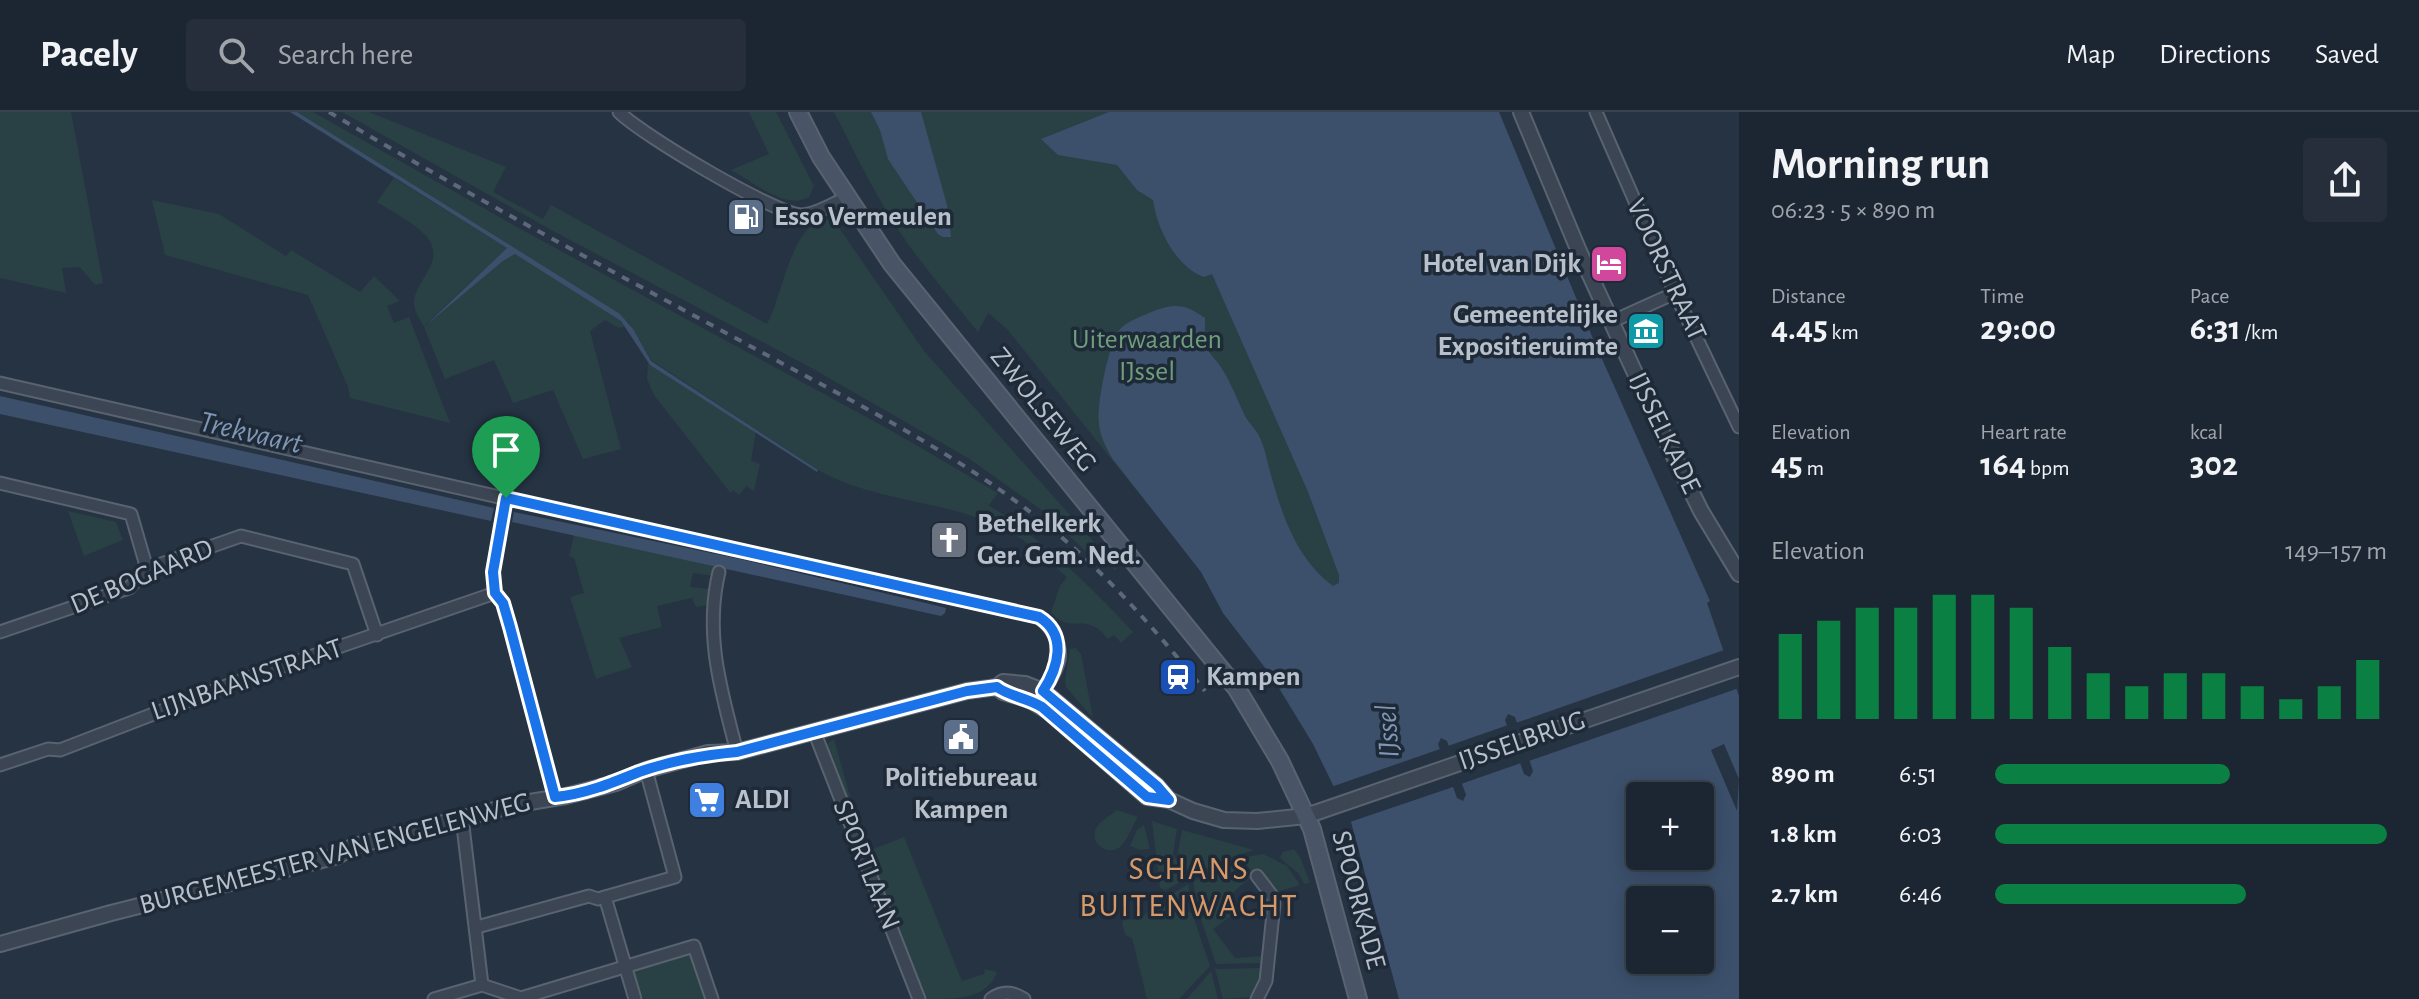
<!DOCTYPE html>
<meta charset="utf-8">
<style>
body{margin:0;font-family:"Alegreya Sans",sans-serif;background:#252e3a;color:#f1f3f6;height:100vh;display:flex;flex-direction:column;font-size:30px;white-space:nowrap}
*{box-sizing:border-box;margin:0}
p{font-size:26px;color:#a0a5ac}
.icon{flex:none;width:44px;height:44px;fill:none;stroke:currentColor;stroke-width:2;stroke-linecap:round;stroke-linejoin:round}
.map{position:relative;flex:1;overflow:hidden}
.drawer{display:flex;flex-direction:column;background:#1c2632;width:680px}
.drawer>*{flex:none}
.fabs{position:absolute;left:1626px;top:670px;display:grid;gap:16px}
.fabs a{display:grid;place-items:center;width:88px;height:88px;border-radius:8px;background:#1c2632;box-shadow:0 4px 20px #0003,0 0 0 2px #3a434d;font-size:40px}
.pin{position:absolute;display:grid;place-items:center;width:68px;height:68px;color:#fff;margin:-82px -34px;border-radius:50% 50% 50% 0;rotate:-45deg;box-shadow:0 0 8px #0007}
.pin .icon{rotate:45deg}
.round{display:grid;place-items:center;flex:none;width:84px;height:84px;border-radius:8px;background:#252e3a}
.overview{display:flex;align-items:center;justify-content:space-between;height:136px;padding:0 32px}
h1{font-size:44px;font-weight:700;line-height:60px}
.figures{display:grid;grid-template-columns:repeat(3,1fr);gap:12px;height:136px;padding:8px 32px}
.figures div{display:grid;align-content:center}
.figures b{font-size:34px;font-weight:700}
.figures small{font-size:22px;font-weight:400}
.figures p{font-size:22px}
.chart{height:224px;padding:16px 32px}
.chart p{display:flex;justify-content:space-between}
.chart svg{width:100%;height:144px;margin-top:8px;stroke:#0b8043;stroke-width:6}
ul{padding:0 32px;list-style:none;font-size:26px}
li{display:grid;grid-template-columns:128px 96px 1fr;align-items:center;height:60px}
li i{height:20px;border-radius:10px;background:#0b8043}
header{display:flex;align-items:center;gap:48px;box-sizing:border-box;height:112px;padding:0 40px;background:#1c2632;border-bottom:2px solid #3a434d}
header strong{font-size:38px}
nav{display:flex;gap:44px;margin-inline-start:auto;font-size:28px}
.search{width:560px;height:72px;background:#252e3a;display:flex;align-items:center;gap:20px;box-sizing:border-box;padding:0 28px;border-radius:8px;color:#a0a5ac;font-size:30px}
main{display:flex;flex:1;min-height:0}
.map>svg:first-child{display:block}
.green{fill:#294144}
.water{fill:#3c506c;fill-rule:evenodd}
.pier{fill:#263343}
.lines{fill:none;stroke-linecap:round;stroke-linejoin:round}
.minor-casing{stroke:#596370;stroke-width:15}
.tertiary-casing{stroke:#596370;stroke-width:18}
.secondary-casing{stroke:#596370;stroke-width:20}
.minor{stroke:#3b4553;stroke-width:11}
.tertiary{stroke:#3b4553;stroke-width:14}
.secondary{stroke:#495466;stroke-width:16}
.rail{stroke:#5d697a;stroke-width:4;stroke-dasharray:8 8;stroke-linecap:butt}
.route-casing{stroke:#fff;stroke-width:16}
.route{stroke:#1a73e8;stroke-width:10}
.labels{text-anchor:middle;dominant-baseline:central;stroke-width:7;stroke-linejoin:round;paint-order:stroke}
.poi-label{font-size:28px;font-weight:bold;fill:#b8c0cc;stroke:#1f2a38;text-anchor:start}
.street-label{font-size:28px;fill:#b8c0cc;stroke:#1f2a38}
.park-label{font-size:28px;fill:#6f9e7a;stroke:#1f2a38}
.water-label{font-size:30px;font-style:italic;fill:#7f96b4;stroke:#1f2a38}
.quarter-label{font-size:32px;letter-spacing:2px;fill:#d89968;stroke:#1f2a38}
</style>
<header>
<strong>Pacely</strong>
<div class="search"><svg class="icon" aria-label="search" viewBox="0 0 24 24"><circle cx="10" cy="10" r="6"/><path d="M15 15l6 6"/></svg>Search here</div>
<nav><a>Map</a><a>Directions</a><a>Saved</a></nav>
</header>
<main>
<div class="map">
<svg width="1739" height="887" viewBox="0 0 1739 887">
<rect width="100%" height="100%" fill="#263343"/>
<g class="green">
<path d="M0,0H71L103,171L95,173L80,155L62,156L66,181L0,166Z"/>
<path d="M297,0H313L517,115L892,319L998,381L989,393L953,373C969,382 986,391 1001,401C1050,435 1093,477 1133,520L1121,531L1114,523L1108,527C1084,497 1072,525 1051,500L1060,474L1067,465C1050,450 1033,433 1013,422C954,387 877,392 818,358L651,248L628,210Z"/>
<path d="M342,0H369L506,55L493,80L543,107L551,93L767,212C784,182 791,104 833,107L924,239L1117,456L1115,458L1107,451L1103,455L1040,397L968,346L808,254L555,120Z"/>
<path d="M749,0H776L814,74L809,85C786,99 752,69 731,58L769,42Z"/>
<path d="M834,0H1142L1308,380L1409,647L1318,637L1206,465L1007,217L988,201L978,220C949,184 917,148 892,108C870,73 853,37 834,0Z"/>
<path d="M394,66L507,136L424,214C420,208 414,199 414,191C414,168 450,148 424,122C412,109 392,100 377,90Z"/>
<path d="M152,88L219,102L286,144L291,138L360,180L374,164L400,189L387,194L394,211L409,205L450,311L350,286L348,275L308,183L165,143Z"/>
<path d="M515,142L611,201L626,214L619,216L605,208L590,219L621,337L583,347L553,278L513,291L494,248L445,267L424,215L503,149Z"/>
<path d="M648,251L756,319L751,349L760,352L754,379L746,374L739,383L733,378L731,381L729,379L654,283L647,267Z"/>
<path d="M68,399L116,410L123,428L84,444Z"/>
<path d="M574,423L717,454L714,464L693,461L690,475L710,477L706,493L696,495L692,486L657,494L662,515L619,526L632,555L596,567L570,485L584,481L574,446L569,444Z"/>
<path d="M1076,536L1081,542L1093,606L1066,575L1065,568L1070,537Z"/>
<path d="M834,627L851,688H848L828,638V631Z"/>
<path d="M1117,698L1138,705C1132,713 1129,726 1122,733C1110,747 1087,731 1097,715C1100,709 1111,703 1117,698Z"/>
<path d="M1152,709L1177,717L1173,742L1186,767L1166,778L1160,776Z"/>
<path d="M1144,713L1150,737L1140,738L1130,734L1137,718Z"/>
<path d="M1182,718L1254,738L1225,747L1191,764L1178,740Z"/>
<path d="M904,725L962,869L984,862L985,857L997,860C987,887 958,887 927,887L868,739Z"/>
<path d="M1294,737L1301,747L1310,771L1304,772L1299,762L1280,746L1283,740Z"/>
<path d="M1263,742L1287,754L1300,773L1276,780L1261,759L1255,763L1241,746Z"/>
<path d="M1238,749L1251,765L1225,787L1235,801L1213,817L1235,846L1262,844V851L1216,852L1199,801L1193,770L1224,752Z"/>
<path d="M1188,772L1192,794L1166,786Z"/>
<path d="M1158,792L1192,801L1210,854L1179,887H1147L1132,826L1125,823L1122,810L1126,807L1138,808Z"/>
<path d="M689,840L706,887H645C638,881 631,867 634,857Z"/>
<path d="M1262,856L1255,877L1249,885L1223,887L1215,857Z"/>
<path d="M1211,859L1218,887H1187Z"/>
</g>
<g class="water">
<path d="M290,0H297L620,202L633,217L651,249L818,358L817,360L650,253L621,209L515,142L503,149L424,215L507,136Z"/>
<path d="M871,0H921L947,93L951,125H943L938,122L888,47L880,18Z"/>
<path d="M1109,0H1499L1594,229L1710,489L1707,491L1739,584V887H1399L1351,710L1313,632L1273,566L1223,501L1201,460L1112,346C1106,335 1100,324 1099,312C1096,295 1109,228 1121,216C1130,208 1142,204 1154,199C1176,191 1185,192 1205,206C1205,216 1204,228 1208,237C1211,245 1218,249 1222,257C1231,271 1237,287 1244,302C1247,309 1254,315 1258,322C1265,334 1267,350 1271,363C1283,406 1297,447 1333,474L1339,471V463L1308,380L1212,162L1204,165C1176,155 1157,117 1153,88L1137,78L1117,53L1058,43L1041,27ZM1508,602L1515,605L1533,659L1530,665L1524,662L1505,608ZM1441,626L1447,629L1466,683L1463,689L1457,686L1438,632ZM1640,684H1700V744H1640ZM1640,788H1700V848H1640Z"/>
<path d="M0,284L494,396L491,409L0,302Z"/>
<path d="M514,400L740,447L938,494L946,496L945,501L941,504L512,410Z"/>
</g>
<g class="pier">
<path d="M1727,537L1739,576L1526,650L1513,612Z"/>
<path d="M1511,612L1524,650L1458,673L1445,635Z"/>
<path d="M1724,632L1739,667L1737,699L1711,638Z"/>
<path d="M1443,636L1456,674L1347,711L1331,675Z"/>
</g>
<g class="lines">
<g class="minor-casing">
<g id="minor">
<path d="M619,0C642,23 770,99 800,103C814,104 834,91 846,86"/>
<path d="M1596,0L1675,181L1739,315"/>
<path d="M1611,210L1675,181"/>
<path d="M0,271L591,406L1035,504C1050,510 1062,532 1059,548C1056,560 1047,574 1040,584"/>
<path d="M0,371L131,402L147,457"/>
<path d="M506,386L493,460L495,481L503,491L510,515L555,685"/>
<path d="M719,460C704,522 721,579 737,640"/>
<path d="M0,520L129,476L147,457L241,424L353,452L377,523"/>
<path d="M814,619L919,887"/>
<path d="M0,653L48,637L60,638L234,571L495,481"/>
<path d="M462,706L482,873"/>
<path d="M1257,764L1273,785L1274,792L1266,869L1257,887"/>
<path d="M605,785L635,887"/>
<path d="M477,815L589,784L598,787L675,765L646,658"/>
<path d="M482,873L521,886L694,834L712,887"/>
<path d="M434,887L482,873"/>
<path d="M991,887C1002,879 1012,879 1024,887"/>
</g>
</g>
<g class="tertiary-casing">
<g id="tertiary">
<path d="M1521,0L1578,137L1663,322L1701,399L1739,462"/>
<path d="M997,575L1003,580L1030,588L1048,599L1147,685L1169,688L1193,699L1224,708L1257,709L1306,704L1739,555"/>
<path d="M0,832L111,801L338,744L352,735L366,731L518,692L566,684L616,671L646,658L708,641L737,640L967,579L997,575L1003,570L1025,572L1043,579L1157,674L1169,688"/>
</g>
</g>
<g class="secondary-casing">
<path id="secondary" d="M798,0L821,45L892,152L1237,577L1280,649L1312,717L1358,887"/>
</g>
<use href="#minor" class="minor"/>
<use href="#tertiary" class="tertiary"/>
<use href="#secondary" class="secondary"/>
<path class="rail" d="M329,0C471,85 618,162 763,241C857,292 954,340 1038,406C1102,456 1154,516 1205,579"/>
</g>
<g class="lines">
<g class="route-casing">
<path id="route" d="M506,386L1039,505C1068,523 1058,556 1043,579L1157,674L1169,688L1147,685L1042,595C1028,586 1008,584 997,575L967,579L737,640C704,643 670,649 639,660C612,671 585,682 555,685L510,515L503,491L495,481L493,460Z"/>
</g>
<use href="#route" class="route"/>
</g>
<defs>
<g id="fuel-square" transform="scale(2)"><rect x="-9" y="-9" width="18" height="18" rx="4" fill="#5c6f8a" stroke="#1f2a38"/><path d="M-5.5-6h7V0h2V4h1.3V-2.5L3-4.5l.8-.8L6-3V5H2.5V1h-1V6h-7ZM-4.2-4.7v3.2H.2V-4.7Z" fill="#fff"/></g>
<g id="hotel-square" transform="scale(2)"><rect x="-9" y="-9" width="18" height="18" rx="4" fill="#d1479c" stroke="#1f2a38"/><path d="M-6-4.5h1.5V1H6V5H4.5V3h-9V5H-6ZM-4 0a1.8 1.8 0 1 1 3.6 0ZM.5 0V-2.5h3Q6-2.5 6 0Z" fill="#fff"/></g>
<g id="museum-square" transform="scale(2)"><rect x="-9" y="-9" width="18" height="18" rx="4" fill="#0f9aa8" stroke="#1f2a38"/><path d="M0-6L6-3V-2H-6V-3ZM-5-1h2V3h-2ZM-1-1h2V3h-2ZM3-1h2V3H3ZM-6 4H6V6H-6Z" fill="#fff"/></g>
<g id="church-square" transform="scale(2)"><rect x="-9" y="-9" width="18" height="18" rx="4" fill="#6b7280" stroke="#1f2a38"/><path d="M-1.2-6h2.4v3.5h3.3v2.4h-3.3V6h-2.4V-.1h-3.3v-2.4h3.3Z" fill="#fff"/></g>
<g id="station-square" transform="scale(2)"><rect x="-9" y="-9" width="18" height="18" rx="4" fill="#1a4fb4" stroke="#1f2a38"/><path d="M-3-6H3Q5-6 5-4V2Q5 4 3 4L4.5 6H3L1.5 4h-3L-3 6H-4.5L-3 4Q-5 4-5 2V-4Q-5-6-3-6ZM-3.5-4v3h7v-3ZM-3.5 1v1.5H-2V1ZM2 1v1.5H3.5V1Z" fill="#fff"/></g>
<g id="civic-square" transform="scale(2)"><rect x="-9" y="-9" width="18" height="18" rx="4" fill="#5c6f8a" stroke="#1f2a38"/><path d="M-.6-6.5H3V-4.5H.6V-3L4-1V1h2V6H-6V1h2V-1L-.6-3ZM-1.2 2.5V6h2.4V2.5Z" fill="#fff"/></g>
<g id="supermarket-square" transform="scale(2)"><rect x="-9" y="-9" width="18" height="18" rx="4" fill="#3f7fe0" stroke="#1f2a38"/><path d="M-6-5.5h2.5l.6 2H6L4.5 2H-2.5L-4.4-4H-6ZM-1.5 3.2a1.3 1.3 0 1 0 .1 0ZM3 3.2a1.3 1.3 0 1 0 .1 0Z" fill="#fff"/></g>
</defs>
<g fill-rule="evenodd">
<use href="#fuel-square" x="746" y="105"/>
<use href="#hotel-square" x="1609" y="152"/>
<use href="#museum-square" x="1646" y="219"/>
<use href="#church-square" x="949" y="428"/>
<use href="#station-square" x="1178" y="565"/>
<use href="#civic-square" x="961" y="625"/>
<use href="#supermarket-square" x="707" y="688"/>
</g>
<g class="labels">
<g class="poi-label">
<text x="774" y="105">Esso Vermeulen</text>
<text x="1581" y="152" text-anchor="end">Hotel van Dijk</text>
<text x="1618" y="203" text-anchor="end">Gemeentelijke<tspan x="1618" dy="32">Expositieruimte</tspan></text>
<text x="977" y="412">Bethelkerk<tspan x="977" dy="32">Ger. Gem. Ned.</tspan></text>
<text x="1206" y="565">Kampen</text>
<text x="961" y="666" text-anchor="middle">Politiebureau<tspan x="961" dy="32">Kampen</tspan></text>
<text x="735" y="688">ALDI</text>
</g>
<g class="street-label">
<text transform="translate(1666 158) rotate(65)">VOORSTRAAT</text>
<text transform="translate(1043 298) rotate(51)">ZWOLSEWEG</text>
<text transform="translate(1664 321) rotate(64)">IJSSELKADE</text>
<text transform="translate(142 465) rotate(-23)">DE BOGAARD</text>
<text transform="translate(247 568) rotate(-19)">LIJNBAANSTRAAT</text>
<text transform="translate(1522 629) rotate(-19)">IJSSELBRUG</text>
<text transform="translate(335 742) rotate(-15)">BURGEMEESTER VAN ENGELENWEG</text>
<text transform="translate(866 753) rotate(68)">SPORTLAAN</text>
<text transform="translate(1358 788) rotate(75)">SPOORKADE</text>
</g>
<g class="park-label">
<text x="1147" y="228">Uiterwaarden<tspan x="1147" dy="32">IJssel</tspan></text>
</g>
<g class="water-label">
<text transform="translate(251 321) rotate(13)">Trekvaart</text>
<text transform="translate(1388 619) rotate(-94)">IJssel</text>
</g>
<g class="quarter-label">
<text x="1189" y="757">SCHANS<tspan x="1189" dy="37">BUITENWACHT</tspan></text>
</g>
</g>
</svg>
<div class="fabs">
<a>+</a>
<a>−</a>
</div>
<div class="pin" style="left:506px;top:386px;background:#1e9e55"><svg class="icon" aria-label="arrive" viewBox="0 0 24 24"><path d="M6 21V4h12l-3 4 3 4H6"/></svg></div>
</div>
<section class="drawer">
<div class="overview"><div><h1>Morning run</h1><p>06:23 · 5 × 890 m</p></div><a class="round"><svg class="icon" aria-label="share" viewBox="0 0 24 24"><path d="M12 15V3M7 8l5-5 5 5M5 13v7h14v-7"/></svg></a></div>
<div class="figures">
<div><p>Distance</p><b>4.45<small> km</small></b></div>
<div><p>Time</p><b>29:00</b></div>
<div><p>Pace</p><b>6:31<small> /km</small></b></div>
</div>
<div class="figures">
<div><p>Elevation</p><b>45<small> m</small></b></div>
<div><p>Heart rate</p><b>164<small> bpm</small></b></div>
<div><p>kcal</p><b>302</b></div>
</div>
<div class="chart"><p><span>Elevation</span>149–157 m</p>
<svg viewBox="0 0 160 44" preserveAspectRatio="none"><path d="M5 44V18M15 44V14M25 44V10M35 44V10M45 44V6M55 44V6M65 44V10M75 44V22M85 44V30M95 44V34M105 44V30M115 44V30M125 44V34M135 44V38M145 44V34M155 44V26"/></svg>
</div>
<ul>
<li><b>890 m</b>6:51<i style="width:60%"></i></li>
<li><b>1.8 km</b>6:03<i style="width:100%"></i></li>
<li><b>2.7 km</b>6:46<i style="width:64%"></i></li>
</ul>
</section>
</main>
